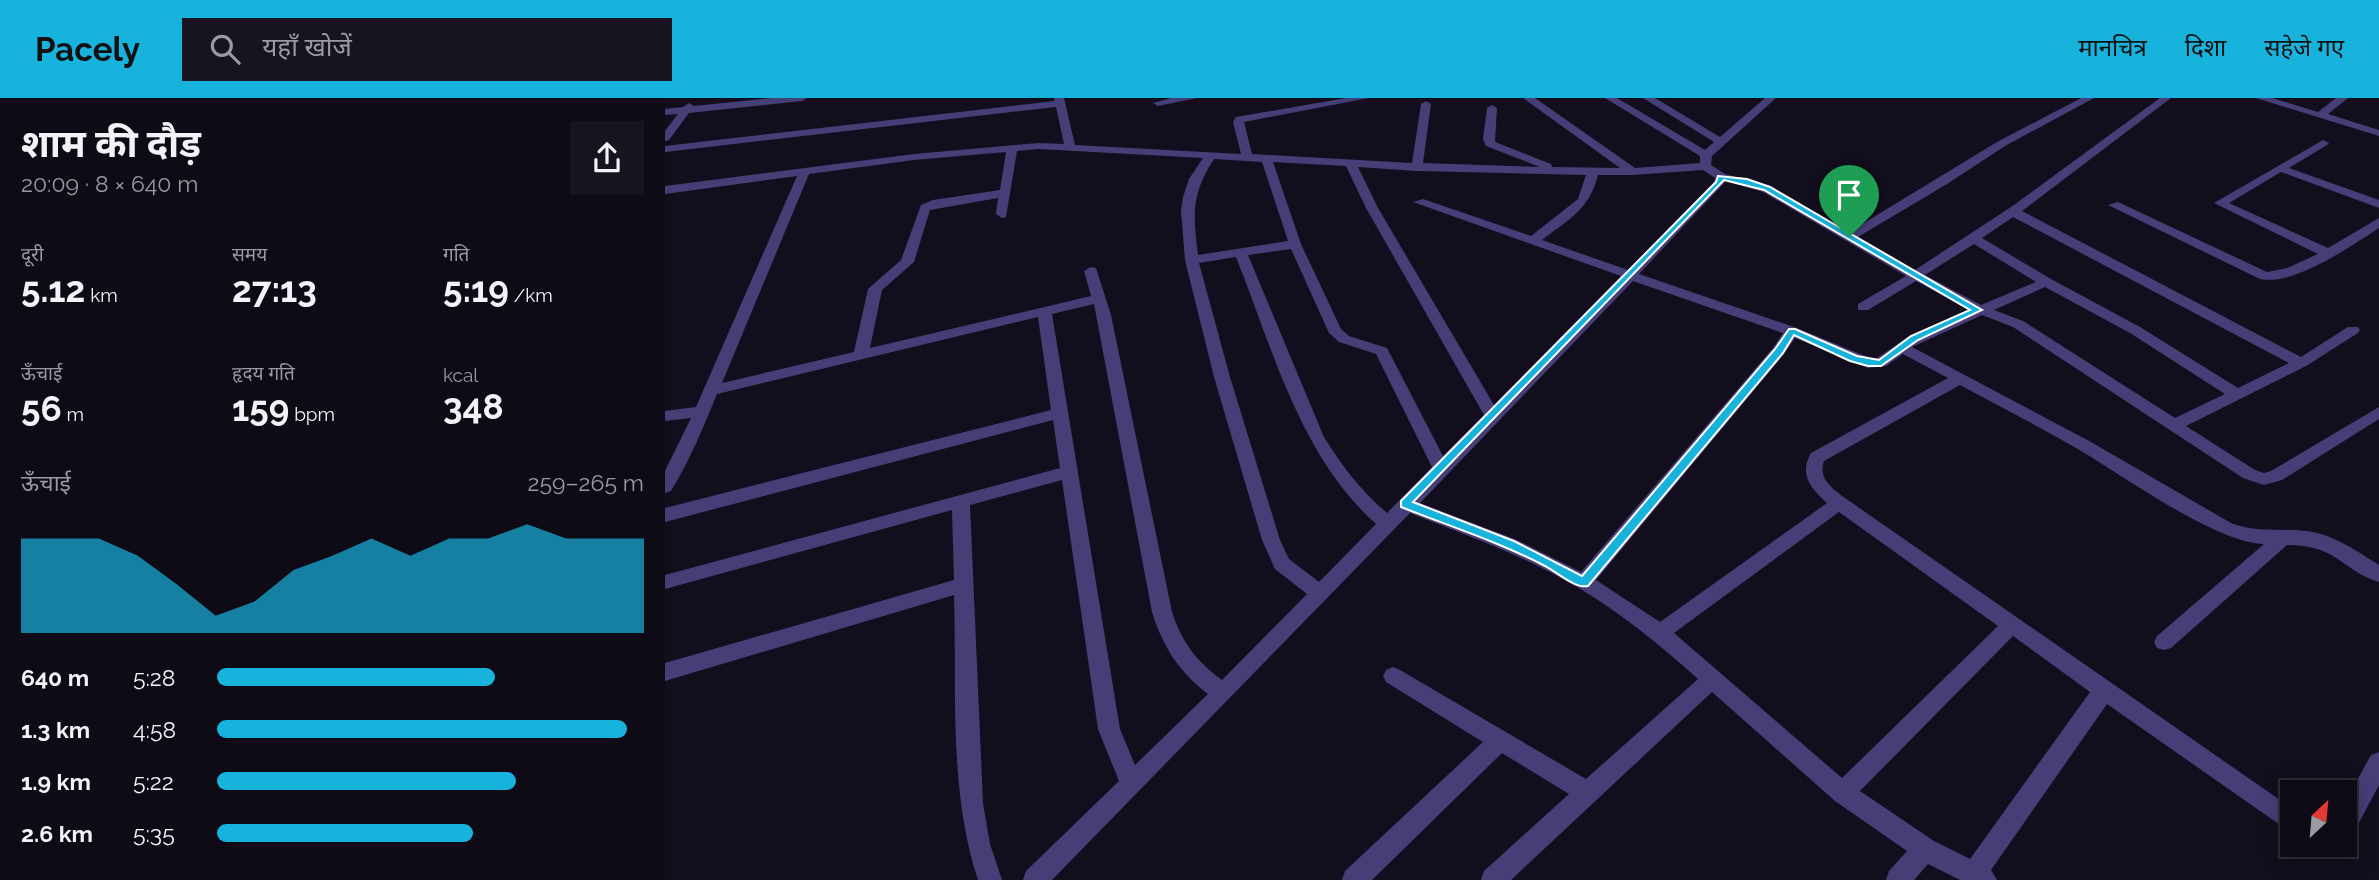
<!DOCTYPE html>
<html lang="hi">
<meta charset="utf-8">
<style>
body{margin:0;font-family:Raleway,"Noto Sans Devanagari",sans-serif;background:#17131f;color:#f1f3f6;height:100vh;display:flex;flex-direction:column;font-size:26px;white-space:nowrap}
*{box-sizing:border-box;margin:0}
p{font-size:23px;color:#9b9aa1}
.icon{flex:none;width:38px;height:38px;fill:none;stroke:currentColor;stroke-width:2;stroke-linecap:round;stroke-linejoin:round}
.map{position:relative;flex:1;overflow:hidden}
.details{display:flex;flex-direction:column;background:#0e0a16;width:665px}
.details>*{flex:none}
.needle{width:46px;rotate:26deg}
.controls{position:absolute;left:1615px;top:682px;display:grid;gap:14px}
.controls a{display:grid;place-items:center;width:77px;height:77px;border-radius:0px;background:#0e0a16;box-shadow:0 4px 18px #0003,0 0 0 2px #2e2b35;font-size:35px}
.pin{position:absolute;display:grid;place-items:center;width:60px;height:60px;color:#fff;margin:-72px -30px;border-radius:50% 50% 50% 0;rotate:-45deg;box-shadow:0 0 7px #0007}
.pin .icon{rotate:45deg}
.round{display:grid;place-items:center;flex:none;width:74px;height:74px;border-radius:0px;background:#17131f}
.summary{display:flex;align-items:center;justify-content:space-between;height:119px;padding:0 21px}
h1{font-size:38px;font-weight:700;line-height:52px}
.metrics{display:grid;grid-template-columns:repeat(3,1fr);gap:10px;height:119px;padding:7px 21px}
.metrics div{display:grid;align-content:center}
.metrics b{font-size:35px;font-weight:700}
.metrics small{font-size:19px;font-weight:400}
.metrics p{font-size:19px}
.chart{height:196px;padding:14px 21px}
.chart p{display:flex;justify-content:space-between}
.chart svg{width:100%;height:126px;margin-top:7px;fill:#18b3dd;opacity:.7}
ul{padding:0 21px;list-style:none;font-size:23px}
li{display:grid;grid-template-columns:112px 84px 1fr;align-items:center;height:52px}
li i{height:18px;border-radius:9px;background:#18b3dd}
header{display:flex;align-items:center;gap:42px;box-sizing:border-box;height:98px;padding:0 35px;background:#18b3dd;color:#111}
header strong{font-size:33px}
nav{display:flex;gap:38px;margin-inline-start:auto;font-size:24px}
.search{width:490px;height:63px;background:#17131f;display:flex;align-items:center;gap:18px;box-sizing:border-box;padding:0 24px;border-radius:0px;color:#9b9aa1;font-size:26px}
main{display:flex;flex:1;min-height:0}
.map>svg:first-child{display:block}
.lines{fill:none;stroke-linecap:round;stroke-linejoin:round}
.minor{fill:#463e77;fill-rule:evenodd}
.route{fill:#18b3dd;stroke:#fff;stroke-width:2;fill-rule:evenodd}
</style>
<header>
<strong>Pacely</strong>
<div class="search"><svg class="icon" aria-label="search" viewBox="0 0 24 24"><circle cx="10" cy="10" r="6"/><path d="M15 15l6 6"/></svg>यहाँ खोजें</div>
<nav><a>मानचित्र</a><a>दिशा</a><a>सहेजे गए</a></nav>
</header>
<main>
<section class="details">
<div class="summary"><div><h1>शाम की दौड़</h1><p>20:09 · 8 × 640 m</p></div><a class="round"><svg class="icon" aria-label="share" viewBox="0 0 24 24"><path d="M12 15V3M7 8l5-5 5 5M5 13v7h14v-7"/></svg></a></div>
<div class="metrics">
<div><p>दूरी</p><b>5.12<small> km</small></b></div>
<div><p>समय</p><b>27:13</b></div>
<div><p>गति</p><b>5:19<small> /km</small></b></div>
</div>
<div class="metrics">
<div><p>ऊँचाई</p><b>56<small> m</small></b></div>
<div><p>हृदय गति</p><b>159<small> bpm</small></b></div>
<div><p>kcal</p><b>348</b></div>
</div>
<div class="chart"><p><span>ऊँचाई</span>259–265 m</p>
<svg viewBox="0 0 160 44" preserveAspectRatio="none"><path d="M0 44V11L10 11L20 11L30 17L40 27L50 38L60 33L70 22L80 17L90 11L100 17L110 11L120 11L130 6L140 11L150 11L160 11V44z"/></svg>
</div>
<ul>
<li><b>640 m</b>5:28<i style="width:65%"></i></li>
<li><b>1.3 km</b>4:58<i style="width:96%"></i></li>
<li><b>1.9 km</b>5:22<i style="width:70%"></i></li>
<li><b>2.6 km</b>5:35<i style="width:60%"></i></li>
</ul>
</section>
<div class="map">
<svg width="1714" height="782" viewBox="0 0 1714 782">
<rect width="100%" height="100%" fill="#120e1d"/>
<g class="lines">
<g class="minor">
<path d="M107,0H142L137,3L24,15L4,42L0,43V33L13,16L0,17V11L18,9L24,5L29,8Z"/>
<path d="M389,0H399L410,47L576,56L568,24L571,19L681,0H704L579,24L587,56L747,65L756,6L761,3L766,6L758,65L875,69L821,48L818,41L822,10L827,7L832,10L830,44L886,66L887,69L955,70L858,0H870L970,70L1035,65V58L940,0H952L1040,52L1049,44L978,0H990L1055,39L1100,0H1111L1047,58L1046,67L1060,76L1106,88L1184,134L1332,44L1416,0H1429L1340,48L1282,86L1193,139L1250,172L1349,107L1495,0H1506L1357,113L1636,259L1683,229H1693L1695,232L1693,235L1641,268L1521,328L1590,372L1599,375L1606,373L1714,309V321L1617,382L1599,387L1578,380L1348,229L1317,217L1247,249L1426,344L1566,425C1592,435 1615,430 1641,433C1668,436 1692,453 1714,467V484C1676,472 1673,447 1622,447L1506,550L1499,552L1492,550L1489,544L1492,538L1599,446C1552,445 1461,380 1418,354C1377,330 1336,309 1295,287L1159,363C1153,381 1167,390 1180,400L1628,711V736L1442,606L1326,772L1332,782H1295L1263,766L1249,782H1221L1224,773L1242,753L1170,703L1047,594L846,782H816L819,773L904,696L837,655L707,782H677L680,773L818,644L721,584L718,578L721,572L728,569L735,572L921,681L1033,581C995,547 956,515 912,489C860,458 801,437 745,415L387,782H358L361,773L454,683L433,631L397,382L305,407L318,705L325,746L337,782H313C283,691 292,591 289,497L0,583V565L289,482L287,412L0,491V477L395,370L388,322L0,424V410L386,312L373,219L52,296C39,328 25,362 6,393L0,395V373L26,320L0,323V313L31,309L132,78L0,96V88L249,56L373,45L399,46L391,9L0,54V48L389,3ZM373,51L538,60L524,81L518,99L516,113L520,162L549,279L597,442L610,471L642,496L557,582C531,563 517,544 507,514L446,217L431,170L426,169L419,173L426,198L205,250L217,192L249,164L265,112L333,100L331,116L337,120L341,119L352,53ZM341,54L335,92L268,102L256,107L236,162L203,191L189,254L57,285L144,76L249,62ZM549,61L597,64L623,143L533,157C528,116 526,97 549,61ZM608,64L681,68L701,110L819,317L778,358L722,250L684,238L676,231L636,146ZM693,69L752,73L921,77L913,101L866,138L758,101L748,104L956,178L829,307L713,110ZM1038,72L1050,80L1049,84L963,172L877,142C904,121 924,112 933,77H968ZM1061,83L1098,94L1241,178L1193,206V212H1203L1251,183L1304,212L1244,238L1212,260H1205L1132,230L974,176ZM1348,119L1624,265L1573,290L1475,229L1386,181L1317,140ZM1309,146L1371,184L1316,207L1260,177ZM626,151L664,235L674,244L711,256L767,369L722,415C696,393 677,368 659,339L583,157ZM571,159C608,252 635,358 711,426L654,484L624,461L615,442L565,279L534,165ZM968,183L1118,235L1108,250L916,474L852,442L755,405ZM1380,189L1465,235L1560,296L1510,320L1358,223L1329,212ZM429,206L487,514C498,549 514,574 543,596L470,667L455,631L387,216ZM1130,240L1203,270L1221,268L1238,256L1283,280L1146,355C1134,376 1145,390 1162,405L995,524L931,482L1119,256ZM1174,414L1333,528L1177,680L1009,535ZM1348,538L1425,594L1305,761L1269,743L1195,693Z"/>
<path d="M506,0H532L493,8L488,5Z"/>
<path d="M1591,0H1607L1653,14L1671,0H1683L1663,16L1714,32V38Z"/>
<path d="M1658,42L1664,45L1662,47L1624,70L1714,102V110L1616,74L1564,105L1663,150L1714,120V130L1708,134C1681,151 1628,188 1595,181L1443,107L1453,104L1602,174L1622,170L1653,156L1549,105Z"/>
<path d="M1714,654V687L1688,736L1680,739V704L1706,657Z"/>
</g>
</g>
<path class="route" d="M1053,78L1082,81L1105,89L1317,212L1253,242L1216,268H1203L1185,263L1129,237L1118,255L923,488C910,491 892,474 880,468C834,444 784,428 736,409V403L1051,84ZM1059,82L1099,92L1305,212L1246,238L1214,262L1192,258L1130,231H1124L1110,251L917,478L849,443L748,404Z"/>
</svg>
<div class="controls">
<a><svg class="needle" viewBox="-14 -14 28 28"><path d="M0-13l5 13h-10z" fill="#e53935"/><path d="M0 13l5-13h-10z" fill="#9b9aa1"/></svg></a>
</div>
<div class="pin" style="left:1184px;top:139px;background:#1e9e55"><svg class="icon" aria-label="arrive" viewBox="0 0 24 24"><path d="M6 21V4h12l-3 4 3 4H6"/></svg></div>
</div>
</main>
